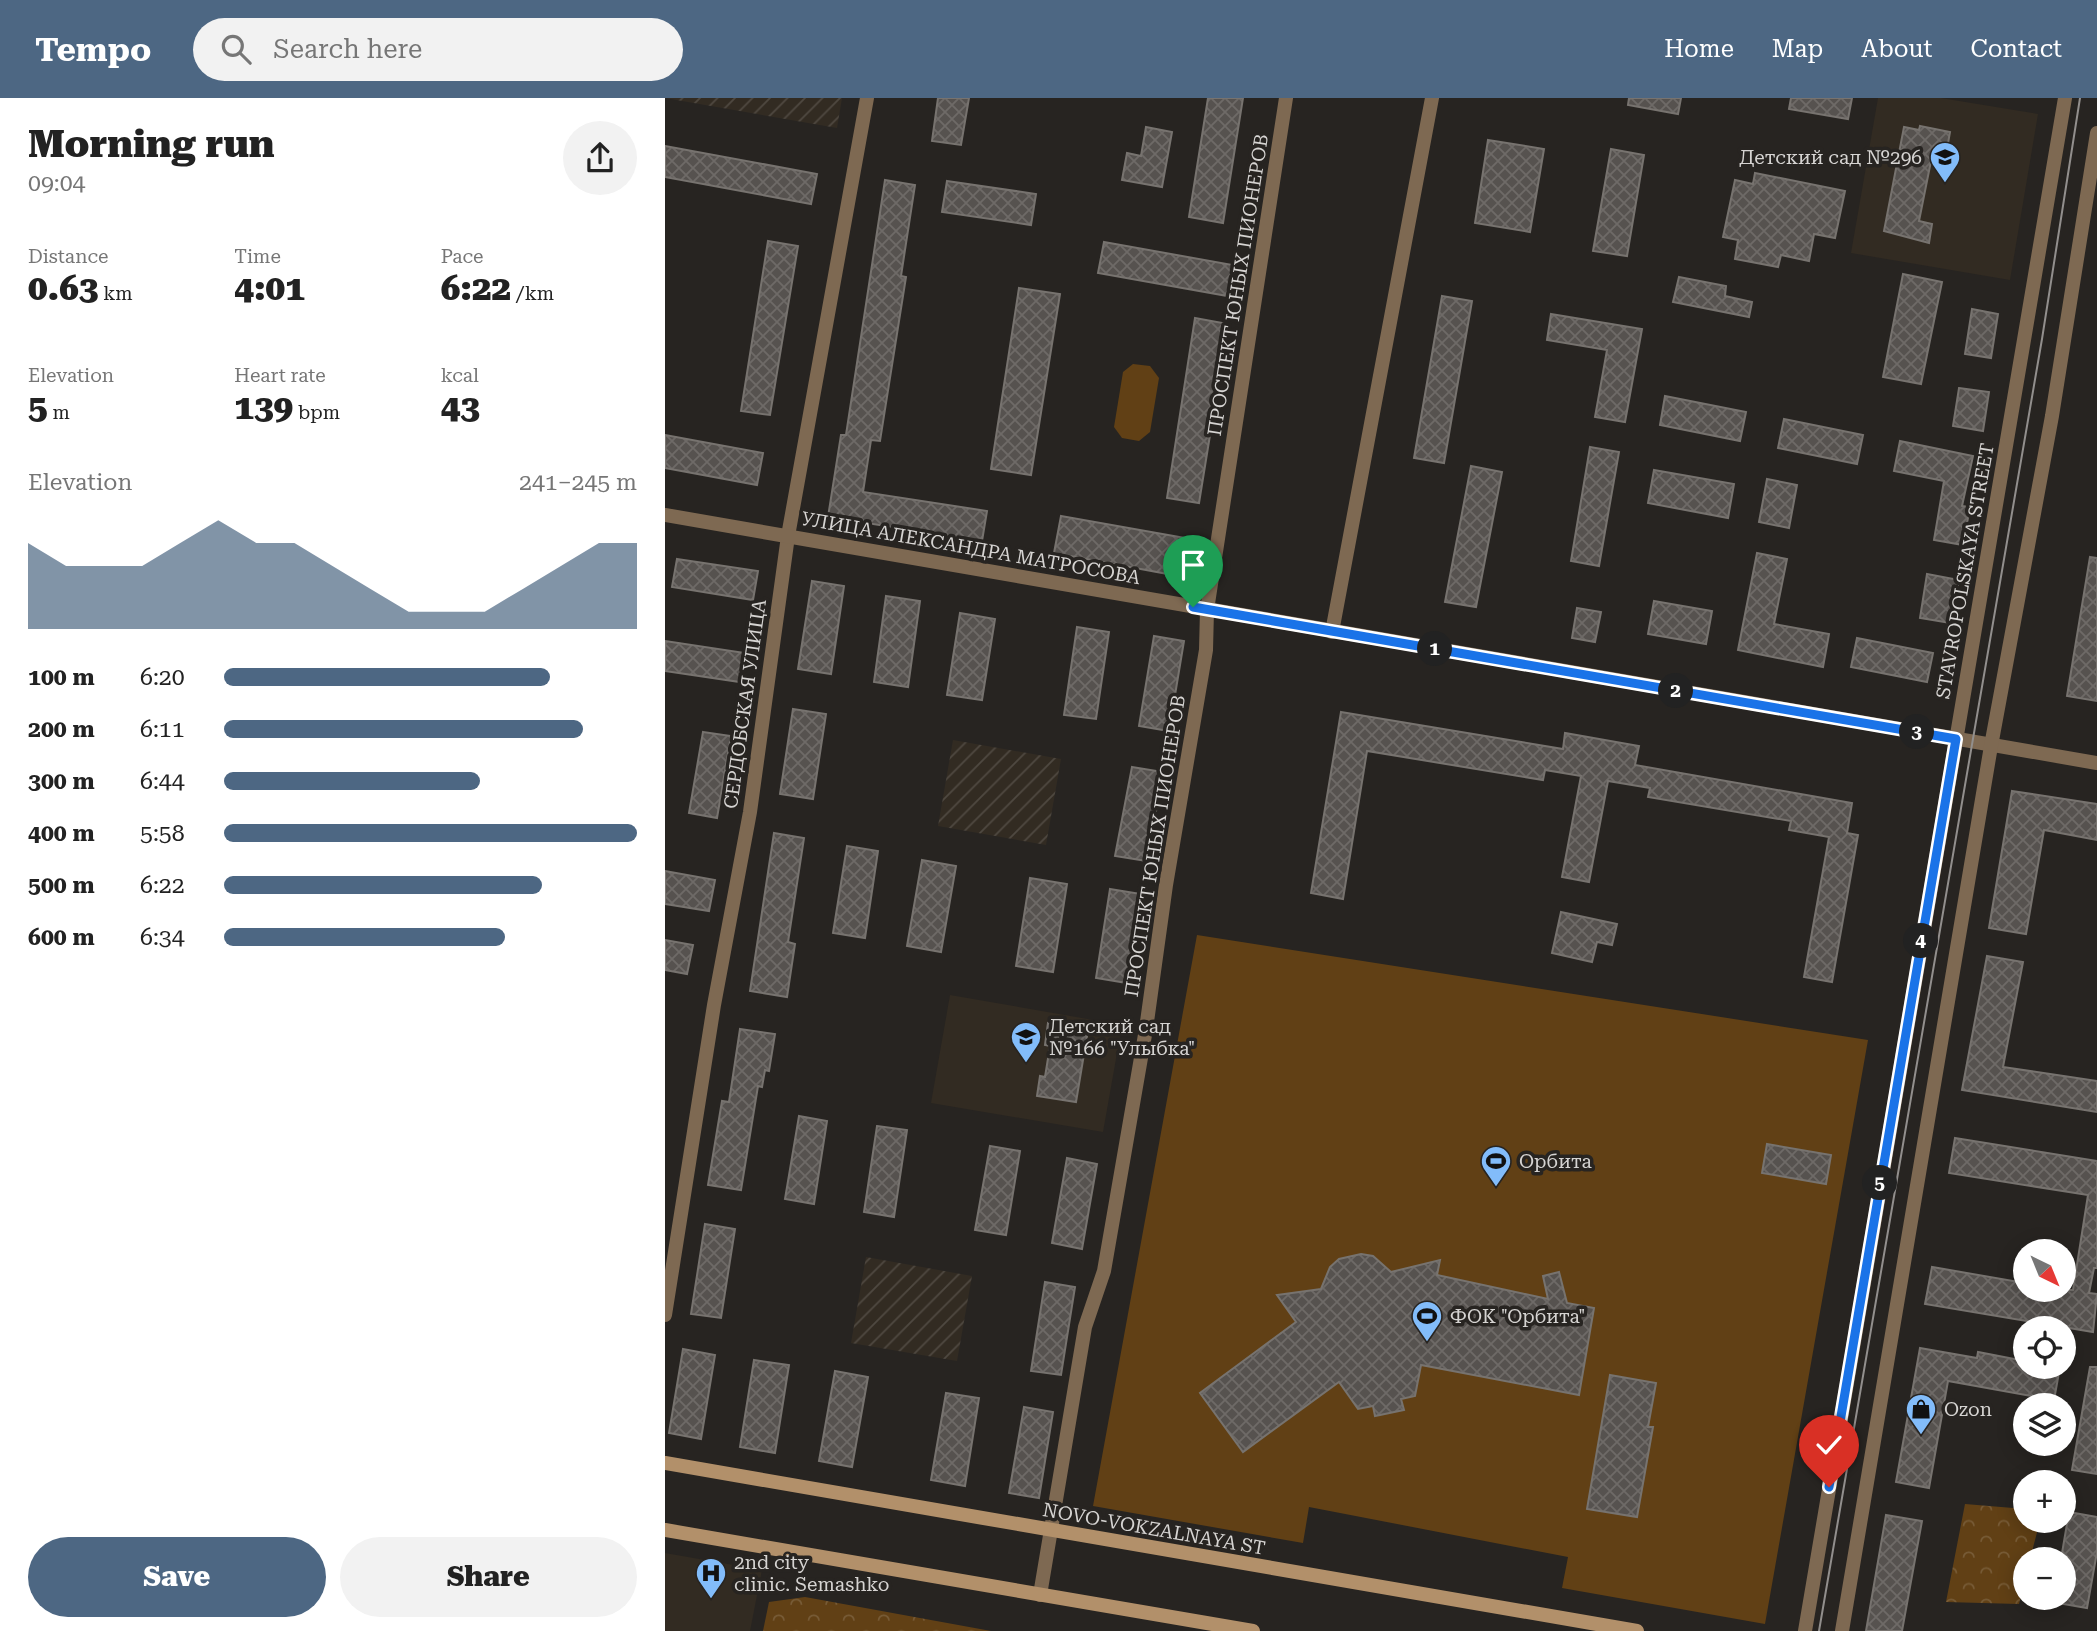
<!DOCTYPE html>
<meta charset="utf-8">
<style>
body{margin:0;font-family:"Roboto Serif",serif;background:#f2f2f2;color:#222;height:100vh;display:flex;flex-direction:column;font-size:26px;white-space:nowrap}
*{box-sizing:border-box;margin:0}
p{font-size:23px;color:#767676}
.icon{flex:none;width:38px;height:38px;fill:none;stroke:currentColor;stroke-width:2;stroke-linecap:round;stroke-linejoin:round}
.map{position:relative;flex:1;overflow:hidden}
.drawer{display:flex;flex-direction:column;background:#fff;width:665px}
.drawer>*{flex:none}
.needle{width:46px;rotate:137deg}
.tools{position:absolute;left:1348px;top:1141px;display:grid;gap:14px}
.tools a{display:grid;place-items:center;width:63px;height:63px;border-radius:50%;background:#fff;box-shadow:0 4px 18px #0003;font-size:35px}
.pin{position:absolute;display:grid;place-items:center;width:60px;height:60px;color:#fff;margin:-72px -30px;border-radius:50% 50% 50% 0;rotate:-45deg;box-shadow:0 0 7px #0007}
.pin .icon{rotate:45deg}
.km{position:absolute;width:35px;height:35px;margin:-18px;border-radius:50%;background:#222;color:#fff;font-size:19px;line-height:35px;text-align:center}
.round{display:grid;place-items:center;flex:none;width:74px;height:74px;border-radius:37px;background:#f2f2f2}
.overview{display:flex;align-items:center;justify-content:space-between;height:119px;padding:0 28px}
h1{font-size:38px;font-weight:800;line-height:52px}
.figures{display:grid;grid-template-columns:repeat(3,1fr);gap:10px;height:119px;padding:7px 28px}
.figures div{display:grid;align-content:center}
.figures b{font-size:35px;font-weight:800}
.figures small{font-size:19px;font-weight:400}
.figures p{font-size:19px}
.chart{height:196px;padding:14px 28px}
.chart p{display:flex;justify-content:space-between}
.chart svg{width:100%;height:126px;margin-top:7px;fill:#4d6783;opacity:.7}
.cta{display:flex;gap:14px;margin-top:auto;padding:14px 28px}
.cta a{flex:1;height:80px;border-radius:42px;background:#4d6783;color:#fff;font-size:28px;font-weight:800;line-height:80px;text-align:center}
.cta a+a{background:#f2f2f2;color:#222}
ul{padding:0 28px;list-style:none;font-size:23px}
li{display:grid;grid-template-columns:112px 84px 1fr;align-items:center;height:52px}
li i{height:18px;border-radius:9px;background:#4d6783}
header{display:flex;align-items:center;gap:42px;box-sizing:border-box;height:98px;padding:0 35px;background:#4d6783;color:#fff}
header strong{font-size:33px}
nav{display:flex;gap:38px;margin-inline-start:auto;font-size:24px}
.search{width:490px;height:63px;background:#f2f2f2;display:flex;align-items:center;gap:18px;box-sizing:border-box;padding:0 24px;border-radius:38px;color:#767676;font-size:26px}
main{display:flex;flex:1;min-height:0}
.map>svg:first-child{display:block}
.built{fill:#322b22}
.industrial{fill:url(#industrial-furrows)}
.park{fill:url(#park-crowns)}
.garden{fill:#614015}
.building{fill:url(#building-cross-hatch);stroke:#77736f;stroke-width:2}
.lines{fill:none;stroke-linecap:round;stroke-linejoin:round}
.minor{stroke:#7e6952;stroke-width:14}
.tertiary{stroke:#7e6952;stroke-width:14}
.secondary{stroke:#b2906a;stroke-width:14}
.tram{stroke:#928f8d;stroke-width:2}
.route-casing{stroke:#fff;stroke-width:14}
.route{stroke:#1a73e8;stroke-width:9}
.labels{text-anchor:middle;dominant-baseline:central;stroke-width:7;stroke-linejoin:round;paint-order:stroke}
.poi-label{font-size:19px;fill:#d6d4d2;stroke:#272421;text-anchor:start}
.street-label{font-size:19px;fill:#d6d4d2;stroke:#272421}
</style>
<header>
<strong>Tempo</strong>
<div class="search"><svg class="icon" aria-label="search" viewBox="0 0 24 24"><circle cx="10" cy="10" r="6"/><path d="M15 15l6 6"/></svg>Search here</div>
<nav><a>Home</a><a>Map</a><a>About</a><a>Contact</a></nav>
</header>
<main>
<section class="drawer">
<div class="overview"><div><h1>Morning run</h1><p>09:04</p></div><a class="round"><svg class="icon" aria-label="share" viewBox="0 0 24 24"><path d="M12 15V3M7 8l5-5 5 5M5 13v7h14v-7"/></svg></a></div>
<div class="figures">
<div><p>Distance</p><b>0.63<small> km</small></b></div>
<div><p>Time</p><b>4:01</b></div>
<div><p>Pace</p><b>6:22<small> /km</small></b></div>
</div>
<div class="figures">
<div><p>Elevation</p><b>5<small> m</small></b></div>
<div><p>Heart rate</p><b>139<small> bpm</small></b></div>
<div><p>kcal</p><b>43</b></div>
</div>
<div class="chart"><p><span>Elevation</span>241–245 m</p>
<svg viewBox="0 0 160 44" preserveAspectRatio="none"><path d="M0 44V14L10 22L20 22L30 22L40 14L50 6L60 14L70 14L80 22L90 30L100 38L110 38L120 38L130 30L140 22L150 14L160 14V44z"/></svg>
</div>
<ul>
<li><b>100 m</b>6:20<i style="width:79%"></i></li>
<li><b>200 m</b>6:11<i style="width:87%"></i></li>
<li><b>300 m</b>6:44<i style="width:62%"></i></li>
<li><b>400 m</b>5:58<i style="width:100%"></i></li>
<li><b>500 m</b>6:22<i style="width:77%"></i></li>
<li><b>600 m</b>6:34<i style="width:68%"></i></li>
</ul>
<div class="cta"><a>Save</a><a>Share</a></div>
</section>
<div class="map">
<svg width="1432" height="1533" viewBox="0 0 1432 1533">
<defs>
<pattern id="industrial-furrows" width="10" height="10" patternUnits="userSpaceOnUse" patternTransform="scale(1.75)"><rect width="10" height="10" fill="#322b22"/><path d="M-1 1l2-2M0 10L10 0M9 11l2-2" fill="none" stroke="#4f4941"/></pattern>
<pattern id="park-crowns" width="20" height="18" patternUnits="userSpaceOnUse" patternTransform="scale(1.75)"><rect width="20" height="18" fill="#614015"/><path d="M2 6a3 3 0 1 1 6 0M12 15a3 3 0 1 1 6 0" fill="none" stroke="#775b36"/></pattern>
<pattern id="building-cross-hatch" width="8" height="8" patternUnits="userSpaceOnUse" patternTransform="scale(1.75)"><rect width="8" height="8" fill="#56524f"/><path d="M0 0l8 8M0 8l8-8" fill="none" stroke="#6e6a67"/></pattern>
</defs>
<rect width="100%" height="100%" fill="#272421"/>
<g class="built">
<path d="M1213,0H1276L1373,16L1345,182L1186,155Z"/>
<path d="M285,897L457,927L438,1034L266,1005Z"/>
<path d="M0,1455L97,1472L85,1533H0Z"/>
</g>
<g class="industrial">
<path d="M0,0H177L172,30Z"/>
<path d="M288,642L396,661L381,747L273,728Z"/>
<path d="M201,1159L307,1178L292,1263L186,1245Z"/>
</g>
<g class="park">
<path d="M1300,1406L1360,1411V1423H1375L1365,1461H1360V1484L1354,1506L1281,1504Z"/>
<path d="M140,1499L326,1533H98L104,1504Z"/>
</g>
<g class="garden">
<path d="M468,266L485,268L494,280L485,334L474,343L457,340L449,329L458,274Z"/>
<path d="M532,837L1203,942L1100,1526L897,1490L903,1459L644,1409L638,1445L428,1408Z"/>
</g>
<g class="building">
<path d="M273,0H304L296,47L267,43Z"/>
<path d="M543,0H578L558,125L524,119Z"/>
<path d="M964,0H1016L1013,16L963,7Z"/>
<path d="M1126,0H1187L1183,21L1124,11Z"/>
<path d="M1255,28L1285,34L1282,51L1269,48L1254,123L1267,126L1264,145L1219,133L1239,29L1254,32Z"/>
<path d="M481,29L507,34L497,89L457,82L462,55L476,58Z"/>
<path d="M823,42L879,51L865,134L810,125Z"/>
<path d="M0,48L152,76L146,106L0,79Z"/>
<path d="M946,51L979,57L962,158L928,153Z"/>
<path d="M1090,75L1180,93L1170,140L1149,136L1144,163L1116,157L1113,169L1070,161L1073,142L1058,139L1070,82L1088,86Z"/>
<path d="M220,82L250,87L236,178L241,179L215,343L206,342L198,394L322,413L317,443L163,419L176,337H181Z"/>
<path d="M282,83L371,96L366,127L277,114Z"/>
<path d="M103,143L133,148L105,317L76,313Z"/>
<path d="M439,144L573,168L568,199L433,175Z"/>
<path d="M1238,176L1277,184L1256,286L1218,279Z"/>
<path d="M1014,179L1061,188L1060,198L1087,204L1084,219L1008,204Z"/>
<path d="M354,190L395,196L366,377L326,371Z"/>
<path d="M777,198L807,203L779,365L749,360Z"/>
<path d="M1307,211L1333,216L1326,260L1300,256Z"/>
<path d="M886,216L977,231L960,324L930,319L942,252L882,242Z"/>
<path d="M530,220L563,226L534,405L502,400Z"/>
<path d="M1294,290L1324,294L1318,333L1288,328Z"/>
<path d="M1000,298L1081,314L1075,343L995,327Z"/>
<path d="M1119,321L1198,337L1192,366L1113,350Z"/>
<path d="M0,337L98,355L92,387L0,370Z"/>
<path d="M1235,343L1308,358L1297,408L1305,409L1298,447L1269,442L1279,383L1229,373Z"/>
<path d="M925,349L954,354L934,468L906,463Z"/>
<path d="M806,368L837,374L811,509L780,504Z"/>
<path d="M989,372L1069,386L1063,420L983,405Z"/>
<path d="M1102,381L1132,387L1124,430L1094,424Z"/>
<path d="M396,418L526,441L519,479L389,455Z"/>
<path d="M1092,455L1122,461L1109,526L1164,536L1158,569L1073,552Z"/>
<path d="M1425,459L1432,460V603L1402,598Z"/>
<path d="M12,461L93,473L88,502L7,489Z"/>
<path d="M1262,476L1294,482L1286,525L1255,520Z"/>
<path d="M147,483L179,488L166,576L133,571Z"/>
<path d="M221,498L255,503L243,589L209,584Z"/>
<path d="M989,503L1047,513L1041,546L983,536Z"/>
<path d="M912,510L936,514L930,544L907,540Z"/>
<path d="M295,515L330,521L317,602L282,597Z"/>
<path d="M412,529L444,534L431,621L399,617Z"/>
<path d="M489,538L519,543L504,633L474,628Z"/>
<path d="M1192,540L1268,555L1262,584L1186,569Z"/>
<path d="M0,543L80,555L75,584L0,573Z"/>
<path d="M128,611L161,616L148,701L115,696Z"/>
<path d="M676,614L898,651L900,635L974,648L970,667L1187,705L1182,735L1193,737L1167,884L1139,879L1164,739L1124,732L1126,723L983,699L985,690L943,683L924,784L897,779L916,678L880,672L878,682L702,653L678,801L646,795Z"/>
<path d="M38,634L66,638L52,720L24,715Z"/>
<path d="M467,669L498,674L482,763L450,758Z"/>
<path d="M1347,693L1432,706V742L1379,732L1361,836L1324,830Z"/>
<path d="M109,735L139,740L123,844L130,846L122,899L85,893Z"/>
<path d="M182,748L213,753L200,840L168,835Z"/>
<path d="M257,762L291,768L276,854L242,848Z"/>
<path d="M0,773L50,782L44,813L0,806Z"/>
<path d="M365,780L402,786L388,874L351,868Z"/>
<path d="M445,791L476,796L462,885L431,880Z"/>
<path d="M896,814L952,826L947,847L932,844L927,864L887,855Z"/>
<path d="M0,842L28,847L22,876L0,872Z"/>
<path d="M1322,858L1358,864L1338,969L1432,983V1014L1297,992Z"/>
<path d="M383,925L423,932L411,1004L372,998L375,978L380,979L385,948L380,947Z"/>
<path d="M75,931L110,936L104,973L100,972L97,989L93,988L76,1092L43,1087L57,1003L64,1004Z"/>
<path d="M134,1018L162,1023L149,1106L120,1101Z"/>
<path d="M212,1028L242,1032L229,1119L199,1114Z"/>
<path d="M1290,1040L1432,1063V1170H1429L1424,1195L1432,1196L1428,1234L1260,1206L1267,1169L1360,1185V1192H1408L1423,1097L1284,1075Z"/>
<path d="M1102,1046L1166,1057L1161,1086L1097,1075Z"/>
<path d="M325,1048L355,1053L341,1137L310,1132Z"/>
<path d="M402,1060L432,1066L417,1151L387,1145Z"/>
<path d="M40,1126L70,1131L56,1220L26,1216Z"/>
<path d="M696,1156L708,1158L726,1174L775,1162L772,1177L883,1201L878,1178L894,1174L902,1205L929,1210L914,1297L756,1267L750,1298L736,1301L739,1312L710,1318L708,1308L693,1311L674,1284L578,1354L535,1295L631,1224L612,1197L656,1191L665,1169L674,1161Z"/>
<path d="M380,1184L410,1189L396,1277L366,1273Z"/>
<path d="M1255,1250L1312,1260L1313,1254L1360,1263V1269H1395L1389,1302L1283,1283L1264,1390L1231,1384Z"/>
<path d="M18,1251L50,1257L36,1341L4,1335Z"/>
<path d="M89,1262L124,1267L110,1355L75,1349Z"/>
<path d="M1425,1269H1432V1376L1407,1372Z"/>
<path d="M170,1273L203,1279L187,1369L154,1363Z"/>
<path d="M945,1277L991,1285L983,1329H988L972,1419L922,1411Z"/>
<path d="M281,1295L314,1300L300,1388L266,1382Z"/>
<path d="M359,1309L388,1314L374,1400L344,1395Z"/>
<path d="M1404,1414L1432,1419V1454L1422,1510L1398,1506V1461H1396Z"/>
<path d="M1221,1417L1257,1423L1237,1533H1201Z"/>
</g>
<g class="lines">
<g class="minor">
<path d="M667,534L767,0"/>
<path d="M0,1217L49,907L85,714L123,438L202,0"/>
<path d="M375,1497L420,1229L439,1173L481,931L501,787L541,552L542,512L621,0"/>
</g>
<g class="tertiary">
<path d="M0,417L1432,665"/>
<path d="M1140,1533L1400,0"/>
<path d="M1177,1533L1326,648L1387,318L1432,35"/>
</g>
<g class="secondary">
<path d="M0,1365L972,1533"/>
<path d="M0,1432L588,1533"/>
</g>
<path class="tram" d="M1154,1533L1377,241L1415,0"/>
</g>
<g class="lines">
<g class="route-casing">
<path id="route" d="M528,509L1291,641L1164,1389"/>
</g>
<use href="#route" class="route"/>
</g>
<defs>
<g id="school-pin" transform="scale(1.575)"><path d="M0 17L-7.5 6A9.5 9.5 0 1 1 7.5 6Z" fill="#82bcfa" stroke="#272421"/><path d="M0-5L7-2L0 1L-7-2ZM-4 1L0 2.5L4 1V4Q0 6-4 4Z" fill="#111"/></g>
<g id="stadium-pin" transform="scale(1.575)"><path d="M0 17L-7.5 6A9.5 9.5 0 1 1 7.5 6Z" fill="#82bcfa" stroke="#272421"/><path d="M0-5a6.5 5 0 1 0 0 10a6.5 5 0 1 0 0-10ZM-3.5-1.8h7v3.6h-7Z" fill="#111"/></g>
<g id="shop-pin" transform="scale(1.575)"><path d="M0 17L-7.5 6A9.5 9.5 0 1 1 7.5 6Z" fill="#82bcfa" stroke="#272421"/><path d="M-5-2.5h2.3a2.7 3.5 0 0 1 5.4 0H5L5.5 6h-11ZM-1.5-2.5h3a1.5 2.3 0 0 0-3 0Z" fill="#111"/></g>
<g id="hospital-pin" transform="scale(1.575)"><path d="M0 17L-7.5 6A9.5 9.5 0 1 1 7.5 6Z" fill="#82bcfa" stroke="#272421"/><path d="M-5-5h3v3.5h4V-5h3V5h-3V1.5h-4V5h-3Z" fill="#111"/></g>
</defs>
<g fill-rule="evenodd">
<use href="#school-pin" x="1280" y="59"/>
<use href="#school-pin" x="361" y="939"/>
<use href="#stadium-pin" x="831" y="1063"/>
<use href="#stadium-pin" x="762" y="1218"/>
<use href="#shop-pin" x="1256" y="1311"/>
<use href="#hospital-pin" x="46" y="1475"/>
</g>
<g class="labels">
<g class="poi-label">
<text x="1257" y="59" text-anchor="end">Детский сад №296</text>
<text x="384" y="928">Детский сад<tspan x="384" dy="22">№166 "Улыбка"</tspan></text>
<text x="854" y="1063">Орбита</text>
<text x="785" y="1218">ФОК "Орбита"</text>
<text x="1279" y="1311">Ozon</text>
<text x="69" y="1464">2nd city<tspan x="69" dy="22">clinic. Semashko</tspan></text>
</g>
<g class="street-label">
<text transform="translate(573 187) rotate(-81)">ПРОСПЕКТ ЮНЫХ ПИОНЕРОВ</text>
<text transform="translate(306 450) rotate(10)">УЛИЦА АЛЕКСАНДРА МАТРОСОВА</text>
<text transform="translate(1300 473) rotate(-80)">STAVROPOLSKAYA STREET</text>
<text transform="translate(80 606) rotate(-82)">СЕРДОБСКАЯ УЛИЦА</text>
<text transform="translate(490 748) rotate(-81)">ПРОСПЕКТ ЮНЫХ ПИОНЕРОВ</text>
<text transform="translate(489 1431) rotate(10)">NOVO-VOKZALNAYA ST</text>
</g>
</g>
</svg>
<div class="tools">
<a><svg class="needle" viewBox="-14 -14 28 28"><path d="M0-13l5 13h-10z" fill="#e53935"/><path d="M0 13l5-13h-10z" fill="#767676"/></svg></a>
<a><svg class="icon" aria-label="locate" viewBox="0 0 24 24"><circle cx="12" cy="12" r="6"/><path d="M12 2v4M12 18v4M2 12h4M18 12h4"/></svg></a>
<a><svg class="icon" aria-label="layers" viewBox="0 0 24 24"><path d="M12 4l9 5-9 5-9-5zM3 14l9 5 9-5"/></svg></a>
<a>+</a>
<a>−</a>
</div>
<div class="pin" style="left:528px;top:509px;background:#1e9e55"><svg class="icon" aria-label="arrive" viewBox="0 0 24 24"><path d="M6 21V4h12l-3 4 3 4H6"/></svg></div>
<div class="pin" style="left:1164px;top:1389px;background:#d93025"><svg class="icon" aria-label="check" viewBox="0 0 24 24"><path d="M5 12l5 5 9-10"/></svg></div>
<b class="km" style="left:770px;top:551px">1</b>
<b class="km" style="left:1011px;top:593px">2</b>
<b class="km" style="left:1252px;top:634px">3</b>
<b class="km" style="left:1256px;top:843px">4</b>
<b class="km" style="left:1215px;top:1085px">5</b>
</div>
</main>
